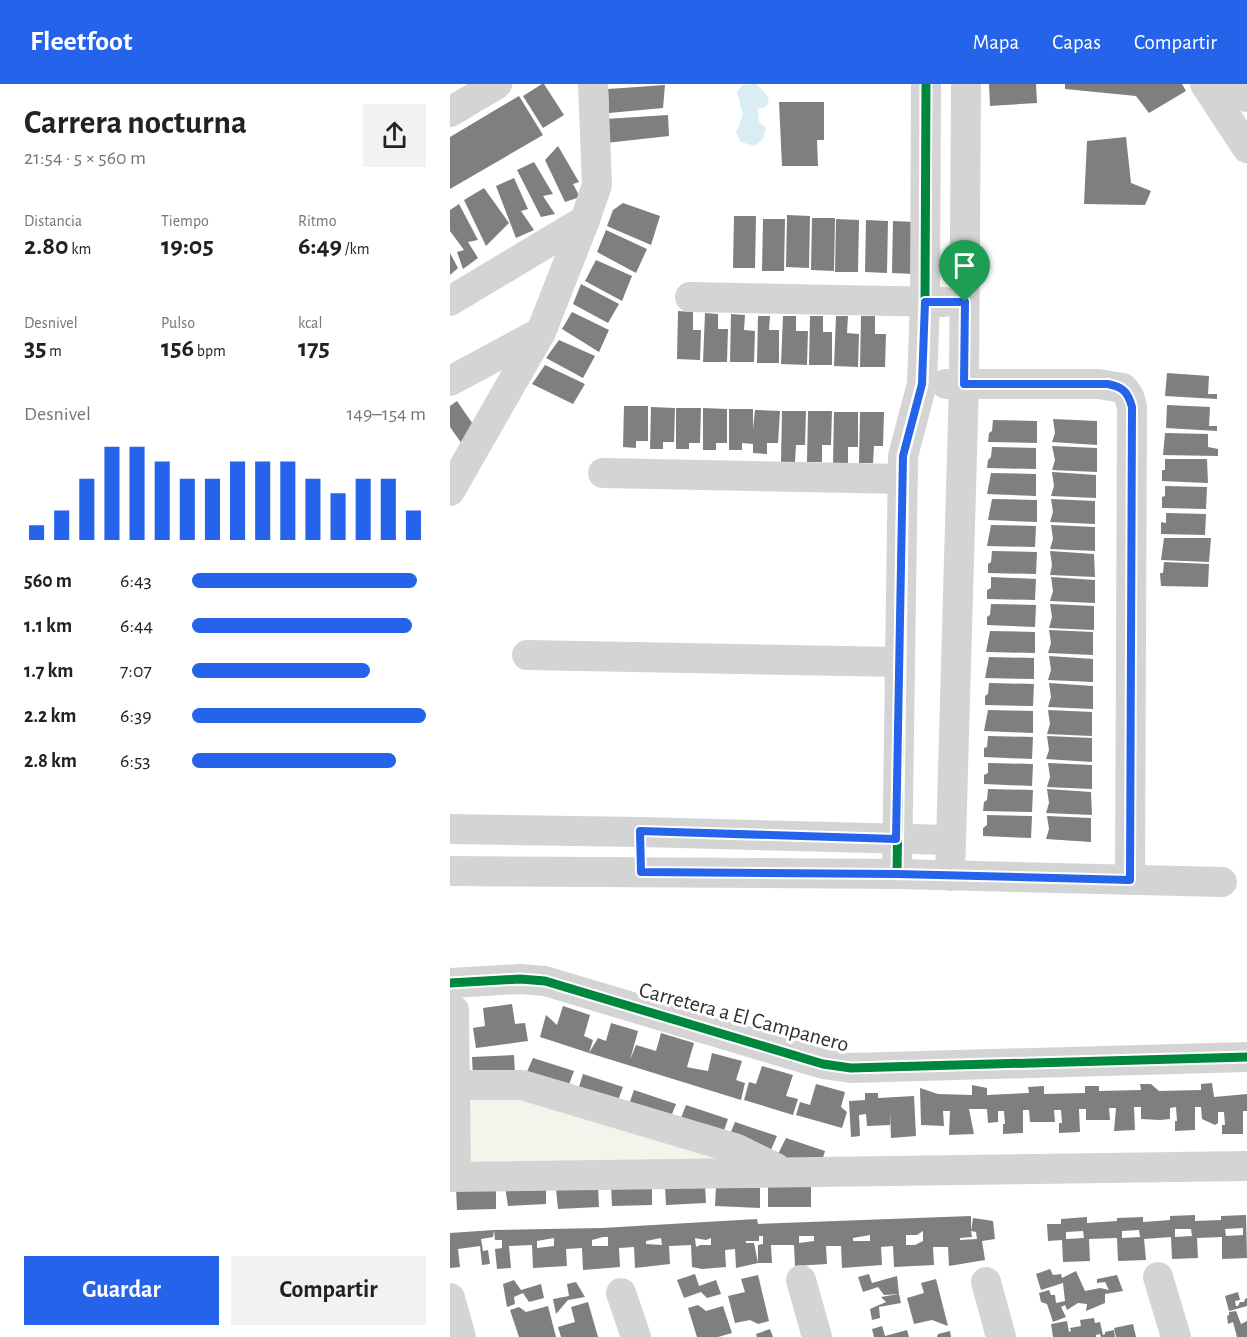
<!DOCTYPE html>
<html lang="es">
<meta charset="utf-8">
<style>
body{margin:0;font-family:"Alegreya Sans",sans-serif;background:#f2f2f2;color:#222;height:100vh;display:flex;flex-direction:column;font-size:22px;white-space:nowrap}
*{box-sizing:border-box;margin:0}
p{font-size:20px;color:#767676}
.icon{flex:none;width:33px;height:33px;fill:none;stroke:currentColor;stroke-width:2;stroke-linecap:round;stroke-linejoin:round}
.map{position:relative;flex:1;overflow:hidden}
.panel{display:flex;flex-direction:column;background:#fff;width:450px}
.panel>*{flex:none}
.pin{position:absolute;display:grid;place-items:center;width:51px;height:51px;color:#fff;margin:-62px -26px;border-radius:50% 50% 50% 0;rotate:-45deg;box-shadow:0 0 6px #0007}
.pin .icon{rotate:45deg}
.round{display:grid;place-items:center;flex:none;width:63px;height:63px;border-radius:0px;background:#f2f2f2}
.head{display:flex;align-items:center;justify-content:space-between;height:102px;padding:0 24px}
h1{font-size:33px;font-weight:600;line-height:45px}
.figures{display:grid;grid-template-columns:repeat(3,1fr);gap:9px;height:102px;padding:6px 24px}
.figures div{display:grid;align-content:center}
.figures b{font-size:26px;font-weight:600}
.figures small{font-size:16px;font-weight:400}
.figures p{font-size:16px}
.chart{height:168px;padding:12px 24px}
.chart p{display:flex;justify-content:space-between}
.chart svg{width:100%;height:108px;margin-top:6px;stroke:#2563eb;stroke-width:6}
.primary-button{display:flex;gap:12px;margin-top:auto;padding:12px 24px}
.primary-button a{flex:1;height:69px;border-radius:0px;background:#2563eb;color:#fff;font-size:24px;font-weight:600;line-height:69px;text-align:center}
.primary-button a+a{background:#f2f2f2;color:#222}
ul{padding:0 24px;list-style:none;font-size:20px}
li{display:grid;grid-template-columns:96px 72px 1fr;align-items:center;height:45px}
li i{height:15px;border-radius:8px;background:#2563eb}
header{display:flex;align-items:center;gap:36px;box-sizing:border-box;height:84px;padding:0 30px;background:#2563eb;color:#fff}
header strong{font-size:28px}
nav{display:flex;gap:33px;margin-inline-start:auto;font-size:21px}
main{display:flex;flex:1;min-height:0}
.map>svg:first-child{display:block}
.green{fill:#f3f5ec}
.water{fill:#d9edf3}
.building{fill:#7f7f7f;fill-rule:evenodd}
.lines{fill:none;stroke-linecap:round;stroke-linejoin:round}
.minor{stroke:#d4d4d4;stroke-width:30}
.cycleway-casing{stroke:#fff;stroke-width:13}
.cycleway{stroke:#00873e;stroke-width:9}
.route-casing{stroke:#fff;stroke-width:12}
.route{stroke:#2563eb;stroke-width:8}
.labels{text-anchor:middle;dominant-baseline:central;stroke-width:6;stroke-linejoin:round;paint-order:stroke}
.street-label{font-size:22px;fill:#303030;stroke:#fff}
</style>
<header>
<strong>Fleetfoot</strong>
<nav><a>Mapa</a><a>Capas</a><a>Compartir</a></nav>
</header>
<main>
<section class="panel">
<div class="head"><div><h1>Carrera nocturna</h1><p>21:54 · 5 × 560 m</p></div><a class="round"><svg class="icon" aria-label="share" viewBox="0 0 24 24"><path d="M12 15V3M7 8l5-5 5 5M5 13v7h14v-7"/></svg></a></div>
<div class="figures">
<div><p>Distancia</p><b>2.80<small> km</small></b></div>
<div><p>Tiempo</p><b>19:05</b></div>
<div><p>Ritmo</p><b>6:49<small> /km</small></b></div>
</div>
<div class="figures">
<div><p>Desnivel</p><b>35<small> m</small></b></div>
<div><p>Pulso</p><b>156<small> bpm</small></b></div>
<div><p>kcal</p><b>175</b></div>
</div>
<div class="chart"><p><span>Desnivel</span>149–154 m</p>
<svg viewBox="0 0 160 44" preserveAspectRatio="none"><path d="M5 44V38M15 44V32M25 44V19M35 44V6M45 44V6M55 44V12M65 44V19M75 44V19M85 44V12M95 44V12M105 44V12M115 44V19M125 44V25M135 44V19M145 44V19M155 44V32"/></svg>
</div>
<ul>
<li><b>560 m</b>6:43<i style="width:96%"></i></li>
<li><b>1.1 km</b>6:44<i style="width:94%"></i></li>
<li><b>1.7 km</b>7:07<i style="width:76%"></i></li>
<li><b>2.2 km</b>6:39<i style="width:100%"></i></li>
<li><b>2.8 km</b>6:53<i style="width:87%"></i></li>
</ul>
<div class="primary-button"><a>Guardar</a><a>Compartir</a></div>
</section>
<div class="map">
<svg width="797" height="1253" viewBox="0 0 797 1253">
<rect width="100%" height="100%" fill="#fff"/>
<path class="green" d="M27,1012H77L279,1074L12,1084L14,1023Z"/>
<path class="water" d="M306,0L317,11L319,18L315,23L308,25L309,38L316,44L313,55L305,62L291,58L286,49L293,31L287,8L292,1Z"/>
<g class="building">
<path d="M92,0H94L114,31L93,44L73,12Z"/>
<path d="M539,0H586L587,19L540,22Z"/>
<path d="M615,0H732L736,7L699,29L686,12L615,5Z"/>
<path d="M215,1L213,24L159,29L158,5Z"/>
<path d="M69,12L93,51L0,105V53Z"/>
<path d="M329,18H374V56H367L368,82H332Z"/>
<path d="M218,31L219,52L156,59L155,35Z"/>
<path d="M676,53L681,99L701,107L695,121L634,120L637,57Z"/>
<path d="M108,62L129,98L123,100L130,113L115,118L95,76Z"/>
<path d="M84,78L103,110L93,112L105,130L91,133L67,86Z"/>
<path d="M64,94L78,125L71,127L84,146L66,154L46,102Z"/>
<path d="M34,104L59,139L36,162L14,116Z"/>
<path d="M173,119L210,132L201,161L157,142L163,126Z"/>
<path d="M9,120L28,156L18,158L28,174L13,185L7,168L14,166L0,147V126Z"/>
<path d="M337,131L360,132L359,184L336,183Z"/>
<path d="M284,132H306L305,184H283Z"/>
<path d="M362,134H385L384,187L361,186Z"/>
<path d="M313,135H335L334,187H312Z"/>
<path d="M386,135L409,136L408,188H385Z"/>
<path d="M416,136L438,137L437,189L415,188Z"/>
<path d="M443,137L465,138L464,190L442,189Z"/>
<path d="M156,146L197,165L186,189L147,168Z"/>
<path d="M0,169L8,184L0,191Z"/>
<path d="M146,176L182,192L172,217L135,197Z"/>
<path d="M131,200L169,220L158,239L123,220Z"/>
<path d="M228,227L243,228V246H251L250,276L227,275Z"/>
<path d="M122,228L159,246L149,268L112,245Z"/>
<path d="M255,229L268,230V245H278L277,278H253Z"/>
<path d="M281,230L295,231L294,246L305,247L304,278H280Z"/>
<path d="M308,232H320L319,246H329V279H307Z"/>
<path d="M333,232H346V247H358L357,281L331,280Z"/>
<path d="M360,232H373V248H382V281H359Z"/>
<path d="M386,232H398L397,249L409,250L408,283L384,282Z"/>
<path d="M411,232H425V250H436L435,283H410Z"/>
<path d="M109,256L145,272L133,294L96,274Z"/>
<path d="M95,281L135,300L123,320L82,300Z"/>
<path d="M717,289L759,292L758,310H767V315L715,312Z"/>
<path d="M7,317L29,349L12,360L0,343V322Z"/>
<path d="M717,321L760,323L759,342H767V347L716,344Z"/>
<path d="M174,322H198V357H186V364L173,363Z"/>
<path d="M201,323L225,324L224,358H213V365H200Z"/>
<path d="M226,324H251L250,359H239V365H226Z"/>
<path d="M253,324L277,325V359H266V366H253Z"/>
<path d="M279,325H303V345L305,326L330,327L328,359H317V370L303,369V360L292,359V366H279Z"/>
<path d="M332,327H356L355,361H346L345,378H331Z"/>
<path d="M358,327H382L381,361H372V378H357Z"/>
<path d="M384,328H408V363H398V380H383Z"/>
<path d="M410,328H434L433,362H424L423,379H409Z"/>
<path d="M603,335L647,337V361L602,358L605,349Z"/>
<path d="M543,336L587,337V359L538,358L539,349L542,347Z"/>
<path d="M715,349L758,350V363L768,365V372L713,371Z"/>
<path d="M602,362L647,364V388L602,386L605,376Z"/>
<path d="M542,363L586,364V385L537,384L538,376L541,373Z"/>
<path d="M715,375H757L758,399L712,397V386H715Z"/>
<path d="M602,388L646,391V414L601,412L604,402Z"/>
<path d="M541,389L586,390V412L537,410Z"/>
<path d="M715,402L757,403L756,425L712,424V413L715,412Z"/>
<path d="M542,415L587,416V438L538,436Z"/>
<path d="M601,415L645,417V440L600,438L603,428Z"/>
<path d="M716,429L756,430L755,451L711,450V438L716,439Z"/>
<path d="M541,441L586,442L585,463L537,462Z"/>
<path d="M601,441L645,443V467L600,465L603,455Z"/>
<path d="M714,454H761L759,478L711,476Z"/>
<path d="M542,467L587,468L586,490L538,489V480L541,478Z"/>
<path d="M600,467L644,470L645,493L600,491L602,481Z"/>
<path d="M714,478L759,480L758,503L711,502L710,489H713Z"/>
<path d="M541,493L586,495L585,516L537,515V506L541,504Z"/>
<path d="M601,493L645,496V519L600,517L603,507Z"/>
<path d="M541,520L586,521L585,543L537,541V533L540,531Z"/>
<path d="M600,520L644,522V546L599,544L602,533Z"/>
<path d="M599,546L643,548V571L598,569L601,559Z"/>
<path d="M540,547L585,548V569L536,568Z"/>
<path d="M599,572L643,575V598L598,596L601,586Z"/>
<path d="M539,573L584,574V595L535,594Z"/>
<path d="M539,599L584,600L583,622L535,621V612L538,610Z"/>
<path d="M599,599L643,602V625L598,623L601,613Z"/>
<path d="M538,626L583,627V649L534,647Z"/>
<path d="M598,626L642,628V652L597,650L600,640Z"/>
<path d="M538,652L583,653L582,675L534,673V664L537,663Z"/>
<path d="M597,652L642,654V678L596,675L599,666Z"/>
<path d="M538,679L583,680L582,702L534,700V691L538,689Z"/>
<path d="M598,679L642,681V705L597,703L600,693Z"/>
<path d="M538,705L583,706L582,728L533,727L534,718L537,716Z"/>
<path d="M597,705L641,708L642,731L596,729L599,719Z"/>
<path d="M537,731L582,732L581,754L533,752V744L537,741Z"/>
<path d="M597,732L641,734V758L596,755L599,745Z"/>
<path d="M62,920L65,940L75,939L78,957L26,964L23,944L35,942L33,924Z"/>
<path d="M113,922L140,931L134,952L143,956L139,969L90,953L96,931L107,941Z"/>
<path d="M161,939L188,947L180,976L186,961L206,967L211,949L244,959L237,983L241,984L258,987L262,969L292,977L286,996L295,999L291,1016L139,969L148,954L156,957Z"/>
<path d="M64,971L65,990L23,992L22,973Z"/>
<path d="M83,974L124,987L118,1003L75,992Z"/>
<path d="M312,982L343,991L336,1012L348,1015L343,1031L294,1016L299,998L306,1000Z"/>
<path d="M133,990L173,1003L167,1019L128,1006Z"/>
<path d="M762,999L764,1013L797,1010V1027H793V1050H772V1041H775L774,1028H768V1039L765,1041L752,1035L751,1023H745V1046L725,1047V1037H727L726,1023L720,1024V1035L710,1036L691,1035V1023H684L685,1046L664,1047L666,1024H659L660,1036H636V1025H629L630,1048L609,1049V1039H612L611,1026H604L605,1038H580L579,1026H573V1049L553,1050V1040H555L554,1027H548V1038L538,1039L537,1025H519L524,1050L499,1051L500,1027H493L494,1042L471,1041L470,1004L488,1010L522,1011V1001L537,1004V1011L579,1009L578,1003L594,1002V1010L635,1009V1002H649V1007L691,1006L690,1000H701L709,1007L751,1006V1000Z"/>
<path d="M366,1000L395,1008L391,1023L397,1028L392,1044L346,1031L350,1018L360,1021Z"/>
<path d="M184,1006L226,1020L220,1035L178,1023Z"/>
<path d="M415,1009H428V1014L464,1012L466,1052L441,1054L440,1027V1041L417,1042L416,1030L409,1031L410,1052L401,1053L399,1017L415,1016Z"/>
<path d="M236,1021L278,1035L272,1052L229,1039Z"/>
<path d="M285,1038L327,1052L320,1068L278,1055Z"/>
<path d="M336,1054L375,1067L370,1084L327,1072Z"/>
<path d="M202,1101V1121L162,1122L161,1102Z"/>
<path d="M255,1101L256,1119L216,1121L215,1103Z"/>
<path d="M96,1102V1120L58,1122L55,1103Z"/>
<path d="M148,1102L149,1123L108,1125L106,1105Z"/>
<path d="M266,1102L310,1104V1124L265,1122Z"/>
<path d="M46,1103V1125L7,1126L6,1104Z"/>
<rect x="318" y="1103" width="43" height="20"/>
<path d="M745,1131V1137L771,1136V1132L796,1131L797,1174L772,1175V1153L747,1154L748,1174L722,1175L721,1153L694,1155L696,1176L668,1177L667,1154L639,1155L640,1177L613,1178L612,1156L598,1157L597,1140H611V1135L637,1133V1139L667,1137V1134L693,1133V1138L720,1136V1132ZM793,1144V1151L776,1152L775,1145ZM725,1145H741L742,1152L725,1153ZM689,1146L690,1153L672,1154V1147ZM633,1147L634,1154L616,1155V1148Z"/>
<path d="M521,1132V1147L523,1134L543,1137L545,1155L532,1157L535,1176L499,1182L498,1163H483L484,1181L444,1183L443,1162L431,1163L432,1181L392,1184L391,1162H376L377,1180L345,1182L344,1161H321L322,1179H308V1161L313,1160V1152H309V1157H296V1159H304L308,1179L286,1184L285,1165L275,1166L276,1183L252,1185L242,1183L241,1161L219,1162L220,1180L185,1184L184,1163L169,1164L170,1183L133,1186L132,1164L116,1165L117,1182L83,1184L82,1161L59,1162L61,1184L47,1185L45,1165L52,1164V1156H45L44,1146L152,1144L307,1135L308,1140ZM473,1147V1157L465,1161H456V1151H467ZM521,1147L526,1148L527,1155L510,1156V1154L522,1153ZM420,1151V1157H403V1154ZM349,1152H364V1157L349,1159ZM153,1153H158V1162H142V1156ZM104,1154V1162L87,1164V1157ZM211,1154L212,1161L196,1160V1157ZM245,1154L256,1156L261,1154V1161H250L246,1163Z"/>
<path d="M44,1146L43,1153L31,1155L33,1167L38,1166L40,1180L32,1181L30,1162L8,1165L10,1183L0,1184V1149Z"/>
<path d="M600,1185L603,1191L611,1190L612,1194L626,1187L635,1207L650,1204L659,1206L655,1198L647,1199V1195L667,1191L673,1207L655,1210V1219L636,1227L637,1220L628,1219L617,1226L615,1221L611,1223L616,1233L603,1238L597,1220L591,1218L589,1209L599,1206L601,1211H605L606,1219L615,1217L613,1199L591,1206L586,1190Z"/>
<path d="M245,1190L249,1202L266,1196L271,1210L257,1214L251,1208L234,1214L227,1196Z"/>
<path d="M419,1190L422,1199L447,1192L449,1210L434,1211L428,1203L413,1208L408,1193Z"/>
<path d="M308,1191L319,1237L308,1240L300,1236L285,1239L278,1212L295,1208L291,1195Z"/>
<path d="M486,1195L498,1242L482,1236L464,1240L457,1214L474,1209L471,1199Z"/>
<path d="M64,1196L71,1206L91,1200L94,1214L79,1218L73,1209L64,1213L65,1220L57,1223L53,1200Z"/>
<path d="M126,1198L135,1213L118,1216L106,1230L103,1215L119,1212L117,1200Z"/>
<path d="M788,1208L790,1216L785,1217L786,1222H788L790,1218H794L795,1215L797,1214V1222L779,1227L775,1212Z"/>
<path d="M449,1210L451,1219L429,1223L430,1234L422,1236L420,1225L436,1218L431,1213Z"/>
<path d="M138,1218L148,1253H111L108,1243L125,1238L121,1223Z"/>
<path d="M248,1221L256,1227L273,1222L282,1249L268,1253H247L238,1224Z"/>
<path d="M98,1222L106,1253H69L60,1226L69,1223L76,1228Z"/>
<path d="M786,1227L791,1240L797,1237V1253H787L783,1238L778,1240L777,1232L779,1231V1228Z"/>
<path d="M644,1234L645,1239L650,1238L653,1251L655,1250V1248L664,1246L665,1253H651L650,1250L646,1251V1253H603L601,1240L617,1237L619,1248L621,1247L620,1244L631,1242L630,1236Z"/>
<path d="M683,1240L686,1253H666L664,1244Z"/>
<path d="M432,1242L435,1252L457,1246L459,1253H424L422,1245Z"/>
<path d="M320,1245L323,1253H307L306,1250Z"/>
<path d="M500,1247L501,1253H487L488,1250Z"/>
</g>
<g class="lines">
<g class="minor">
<path d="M755,0L797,64"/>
<path d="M787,0L797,13"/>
<path d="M0,28L47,0"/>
<path d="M240,213L494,218"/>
<path d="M0,217L135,136"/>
<path d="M0,297L91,248"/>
<path d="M496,300H648L673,304L679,312L682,323L680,796"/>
<path d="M153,389L453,395"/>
<path d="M0,407L91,248L135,136L147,101L143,0"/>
<path d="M77,571L449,578"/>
<path d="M0,745L190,748L501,756"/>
<path d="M0,787L447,790L772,798"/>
<path d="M447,790L453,372L472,300L475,218L476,0"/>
<path d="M500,792L514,300L516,0"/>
<path d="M0,899L70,895L95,897L373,980L401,984L797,973"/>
<path d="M4,926L6,1093"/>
<path d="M5,1001H72L287,1065L326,1084"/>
<path d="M0,1093L797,1082"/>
<path d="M708,1193L726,1253"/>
<path d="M351,1196L367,1253"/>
<path d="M536,1198L551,1253"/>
<path d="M171,1209L186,1253"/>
<path d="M0,1214L11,1253"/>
</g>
<g class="cycleway-casing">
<g id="cycleway">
<path d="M447,790L453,372L472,300L475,218L476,0"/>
<path d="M0,899L70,895L95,897L373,980L401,984L797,973"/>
</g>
</g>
<use href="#cycleway" class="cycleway"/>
</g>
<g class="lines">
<g class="route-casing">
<path id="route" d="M475,218H515L514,300H658C673,303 678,308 682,323L680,796L447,790L191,788L190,747L446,755L453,372L472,300Z"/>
</g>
<use href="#route" class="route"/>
</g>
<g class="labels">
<g class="street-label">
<text transform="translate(294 933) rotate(15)">Carretera a El Campanero</text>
</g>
</g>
</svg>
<div class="pin" style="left:515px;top:218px;background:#1e9e55"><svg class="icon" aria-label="arrive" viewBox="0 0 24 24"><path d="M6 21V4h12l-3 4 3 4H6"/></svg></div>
</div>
</main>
